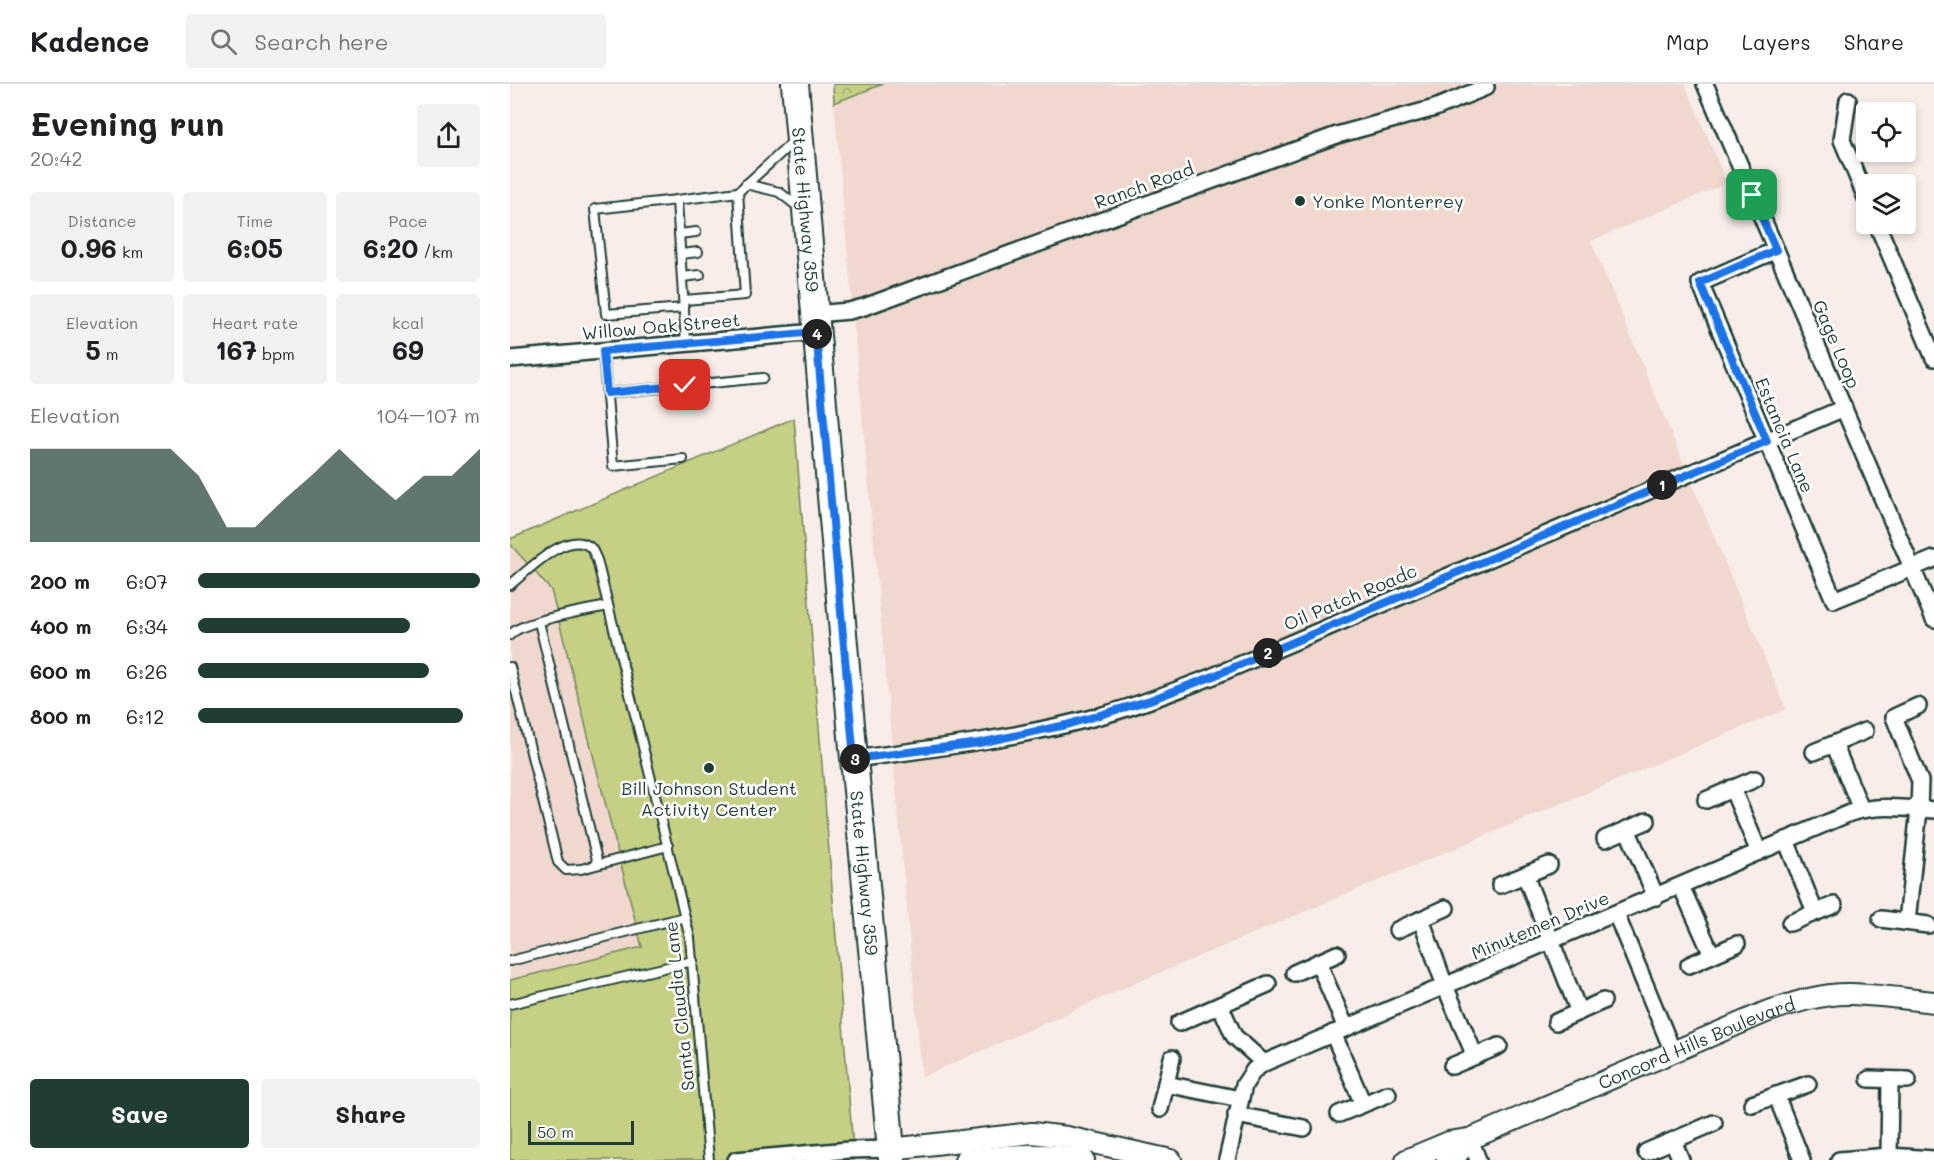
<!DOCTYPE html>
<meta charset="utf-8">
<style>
body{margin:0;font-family:Mali,sans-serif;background:#f2f2f2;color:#202124;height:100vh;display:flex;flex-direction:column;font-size:22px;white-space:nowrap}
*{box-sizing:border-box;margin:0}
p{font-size:20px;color:#757577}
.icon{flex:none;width:33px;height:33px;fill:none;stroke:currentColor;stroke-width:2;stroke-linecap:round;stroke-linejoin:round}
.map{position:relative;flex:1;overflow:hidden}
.side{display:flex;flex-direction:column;background:#fff;width:510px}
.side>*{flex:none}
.buttons{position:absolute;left:1346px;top:18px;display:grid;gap:12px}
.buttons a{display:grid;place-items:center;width:60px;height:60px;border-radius:6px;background:#fff;box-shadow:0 3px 9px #0003;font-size:30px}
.scale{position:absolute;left:18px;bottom:15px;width:106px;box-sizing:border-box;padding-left:6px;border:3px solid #1f3d34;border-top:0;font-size:16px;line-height:21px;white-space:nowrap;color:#1f3d34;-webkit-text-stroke:4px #fff;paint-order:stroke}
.pin{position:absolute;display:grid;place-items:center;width:51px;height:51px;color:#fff;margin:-26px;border-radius:12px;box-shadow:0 3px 9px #0006}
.km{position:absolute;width:30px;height:30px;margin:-15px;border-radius:50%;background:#222;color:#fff;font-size:16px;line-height:30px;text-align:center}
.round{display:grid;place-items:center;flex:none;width:63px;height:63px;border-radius:6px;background:#f2f2f2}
.head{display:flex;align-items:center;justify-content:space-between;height:102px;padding:0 30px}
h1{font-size:33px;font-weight:800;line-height:45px}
.metrics{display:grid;grid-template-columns:repeat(3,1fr);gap:9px;height:102px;padding:6px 30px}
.metrics div{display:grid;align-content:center;border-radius:6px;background:#f2f2f2;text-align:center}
.metrics b{font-size:26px;font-weight:800}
.metrics small{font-size:16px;font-weight:400}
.metrics p{font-size:16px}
.chart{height:168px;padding:12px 30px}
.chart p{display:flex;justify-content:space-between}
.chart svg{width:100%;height:108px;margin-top:6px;fill:#1f3d34;opacity:.7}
.button{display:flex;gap:12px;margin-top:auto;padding:12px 30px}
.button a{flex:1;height:69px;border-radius:6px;background:#1f3d34;color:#fff;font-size:24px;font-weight:800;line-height:69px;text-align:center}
.button a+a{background:#f2f2f2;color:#202124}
ul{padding:0 30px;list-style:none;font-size:20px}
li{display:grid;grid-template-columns:96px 72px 1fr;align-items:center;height:45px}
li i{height:15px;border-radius:8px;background:#1f3d34}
header{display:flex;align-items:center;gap:36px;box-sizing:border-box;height:84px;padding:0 30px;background:#fff;border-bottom:2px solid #e0e0e0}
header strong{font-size:28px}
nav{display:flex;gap:33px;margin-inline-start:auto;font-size:21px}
.search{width:420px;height:54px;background:#f2f2f2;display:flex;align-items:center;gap:15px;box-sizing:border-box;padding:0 21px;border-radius:6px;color:#757577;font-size:22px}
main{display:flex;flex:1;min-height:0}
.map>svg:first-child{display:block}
.built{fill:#f0d8cf}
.forest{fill:url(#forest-crowns);stroke:#72865c;stroke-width:1.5}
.garden{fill:#c5d084;stroke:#72865c;stroke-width:1.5}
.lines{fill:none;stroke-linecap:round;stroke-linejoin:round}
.service-casing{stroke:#1f3d34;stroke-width:12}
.minor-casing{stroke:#1f3d34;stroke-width:20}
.tertiary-casing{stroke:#1f3d34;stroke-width:24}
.primary-casing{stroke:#1f3d34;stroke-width:30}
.service{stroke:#fff;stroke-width:8}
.minor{stroke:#fff;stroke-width:15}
.tertiary{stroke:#fff;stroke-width:20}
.primary{stroke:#fff;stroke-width:26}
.route-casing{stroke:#fff;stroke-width:12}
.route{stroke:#1a73e8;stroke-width:8}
.poi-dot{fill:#1f3d34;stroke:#fff;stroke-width:2}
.labels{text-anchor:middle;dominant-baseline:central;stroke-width:5;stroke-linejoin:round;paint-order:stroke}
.street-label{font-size:18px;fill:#1f3d34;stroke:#fff}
.poi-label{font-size:18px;fill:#1f3d34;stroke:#fff;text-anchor:start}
</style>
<header>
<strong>Kadence</strong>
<div class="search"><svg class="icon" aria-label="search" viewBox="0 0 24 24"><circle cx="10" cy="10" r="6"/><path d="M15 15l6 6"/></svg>Search here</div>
<nav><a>Map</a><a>Layers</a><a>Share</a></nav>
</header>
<main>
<section class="side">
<div class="head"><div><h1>Evening run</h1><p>20:42</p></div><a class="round"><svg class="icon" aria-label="share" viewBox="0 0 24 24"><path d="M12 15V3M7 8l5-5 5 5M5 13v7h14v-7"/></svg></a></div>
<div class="metrics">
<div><p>Distance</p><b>0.96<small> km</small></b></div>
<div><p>Time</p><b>6:05</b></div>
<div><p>Pace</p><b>6:20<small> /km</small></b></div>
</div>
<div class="metrics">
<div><p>Elevation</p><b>5<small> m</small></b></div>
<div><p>Heart rate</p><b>167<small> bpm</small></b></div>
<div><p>kcal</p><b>69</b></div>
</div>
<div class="chart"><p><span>Elevation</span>104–107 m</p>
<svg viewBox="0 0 160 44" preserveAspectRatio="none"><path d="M0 44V6L10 6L20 6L30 6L40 6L50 6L60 17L70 38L80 38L90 27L100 17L110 6L120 17L130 27L140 17L150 17L160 6V44z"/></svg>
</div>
<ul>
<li><b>200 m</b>6:07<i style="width:100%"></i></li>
<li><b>400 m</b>6:34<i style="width:75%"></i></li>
<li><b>600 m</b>6:26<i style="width:82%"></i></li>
<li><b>800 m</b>6:12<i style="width:94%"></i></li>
</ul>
<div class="button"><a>Save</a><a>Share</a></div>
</section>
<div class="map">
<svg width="1424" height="1076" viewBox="0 0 1424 1076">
<defs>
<pattern id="forest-crowns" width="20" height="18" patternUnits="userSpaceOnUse" patternTransform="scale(1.5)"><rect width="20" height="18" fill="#c5d084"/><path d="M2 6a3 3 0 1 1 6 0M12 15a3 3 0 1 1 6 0" fill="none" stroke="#9faa6d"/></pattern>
</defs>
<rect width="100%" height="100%" fill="#f8ede9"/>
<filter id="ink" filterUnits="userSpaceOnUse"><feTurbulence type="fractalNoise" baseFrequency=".0167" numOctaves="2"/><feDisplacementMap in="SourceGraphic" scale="12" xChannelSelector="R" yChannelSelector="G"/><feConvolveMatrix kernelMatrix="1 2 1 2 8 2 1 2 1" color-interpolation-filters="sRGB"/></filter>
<g filter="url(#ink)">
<g class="built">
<path d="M373,0H1175L1217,99L1081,157L1276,625L628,898L412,993L324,19Z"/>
<path d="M0,460L41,506L132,863L0,896Z"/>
</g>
<path class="forest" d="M323,0H373L324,19Z"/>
<path class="garden" d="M284,334L344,1076H0V896L132,863L41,506L0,460V455Z"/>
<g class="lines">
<g class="service-casing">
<g id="service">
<path d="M236,100L269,108L291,125"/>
<path d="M228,108L284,57"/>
<path d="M167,116L85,125L96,230L174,224"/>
<path d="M169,150L186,148"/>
<path d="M171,170L188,168"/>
<path d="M172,193L190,191"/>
<path d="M174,216L235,211L228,108L167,116L176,260"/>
<path d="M93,267L103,382L173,375"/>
<path d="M97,309L253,294"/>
<path d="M0,501C17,488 59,443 81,464C83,466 85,472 87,476L180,854L199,1076"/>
<path d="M29,538L88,780"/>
<path d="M0,551C11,537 78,526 98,522"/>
<path d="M0,583L48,778L56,786L71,785L158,762"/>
<path d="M0,877L175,833"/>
<path d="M0,920L183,877"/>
</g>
</g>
<g class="minor-casing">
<g id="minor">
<path d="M1195,0L1424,535"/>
<path d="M1338,16L1332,56L1356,114"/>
<path d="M1367,140L1424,274"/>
<path d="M1266,166L1190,199L1324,516L1424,475"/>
<path d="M305,230L339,227L354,223L827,51L925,24L976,3"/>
<path d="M0,275L306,248"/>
<path d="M1324,660L1351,725"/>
<path d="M1304,668L1355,647"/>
<path d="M344,675C429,664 514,653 597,630C633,620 667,606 701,593L1334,324"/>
<path d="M1222,704L1249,768"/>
<path d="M1196,716L1245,695"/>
<path d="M1117,745L1146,813"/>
<path d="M1095,755L1137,737"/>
<path d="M1276,756L1305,828"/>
<path d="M1015,791L1069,928"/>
<path d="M990,801L1039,781"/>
<path d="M1171,802L1202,871"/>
<path d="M1106,830L1163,968"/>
<path d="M911,835L935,902L965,972"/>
<path d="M1371,835L1418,841"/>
<path d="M1397,838L1409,725L1410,697L1384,633L1408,622"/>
<path d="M1280,839L1324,821"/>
<path d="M887,846L936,824"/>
<path d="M808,878L836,944"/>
<path d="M1179,881L1227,860"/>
<path d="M784,889L827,870"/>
<path d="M710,921L724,952L754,979"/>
<path d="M1046,938L1093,917"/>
<path d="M669,939L758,900"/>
<path d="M823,949L853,1020"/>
<path d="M942,982L989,962"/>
<path d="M1359,995L1398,996"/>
<path d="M656,1000L730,1015"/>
<path d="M1266,1011L1292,1076"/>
<path d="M1242,1020L1298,1000"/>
<path d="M650,1025L662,974"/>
<path d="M829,1030L878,1010"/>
<path d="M726,1031L794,1044"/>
<path d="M960,1055L968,1076"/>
<path d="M1163,1057L1171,1076"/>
<path d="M1136,1068L1204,1039"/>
<path d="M1379,1072L1380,996"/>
<path d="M226,1076L339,1066L381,1065"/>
<path d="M717,1076L734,1001L744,986L754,979L1340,729C1368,720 1394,724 1424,726"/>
<path d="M1329,1076L1379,1072L1424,1075"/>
</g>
</g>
<g class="tertiary-casing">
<g id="tertiary">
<path d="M381,1065L522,1049L557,1053L661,1076"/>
<path d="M455,1076C496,1072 533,1067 574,1076"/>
<path id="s1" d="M896,1076L939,1058L960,1055L1256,928C1283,919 1312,909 1341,910C1369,911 1397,915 1424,918"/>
<path d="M937,1076L946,1072L960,1055"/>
</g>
</g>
<g class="primary-casing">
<g id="primary">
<path id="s2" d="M285,0L344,675L382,1076"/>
</g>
</g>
<use href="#service" class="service"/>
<use href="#minor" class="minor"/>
<use href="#tertiary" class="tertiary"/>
<use href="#primary" class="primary"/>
</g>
</g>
<g class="lines" filter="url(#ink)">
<g class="route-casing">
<path id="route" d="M175,301L97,309L93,267L306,248L344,675L469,659L556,641L640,616L701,593L1257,357L1190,199L1266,166L1242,111"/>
</g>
<use href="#route" class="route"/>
</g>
<g class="poi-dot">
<circle cx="790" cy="117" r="6"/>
<circle cx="199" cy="684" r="6"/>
</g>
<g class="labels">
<g class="street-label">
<text transform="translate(634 101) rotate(-20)">Ranch Road</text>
<text stroke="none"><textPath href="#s2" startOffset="126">State Highway 359</textPath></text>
<text transform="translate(151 242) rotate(-5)">Willow Oak Street</text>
<text transform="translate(1327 260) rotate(67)">Gage Loop</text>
<text transform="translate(1275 351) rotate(67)">Estancia Lane</text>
<text transform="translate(840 513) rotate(-23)">Oil Patch Roadc</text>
<text stroke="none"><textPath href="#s2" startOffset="792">State Highway 359</textPath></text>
<text transform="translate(1030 841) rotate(-23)">Minutemen Drive</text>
<text transform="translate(169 922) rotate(-96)">Santa Claudia Lane</text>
<text stroke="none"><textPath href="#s1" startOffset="314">Concord Hills Boulevard</textPath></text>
</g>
<g class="poi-label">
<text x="802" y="117">Yonke Monterrey</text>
<text x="199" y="704" text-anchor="middle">Bill Johnson Student<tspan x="199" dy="21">Activity Center</tspan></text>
</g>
</g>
</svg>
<div class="buttons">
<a><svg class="icon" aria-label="locate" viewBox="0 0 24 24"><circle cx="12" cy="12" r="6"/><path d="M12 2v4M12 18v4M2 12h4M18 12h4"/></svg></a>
<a><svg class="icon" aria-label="layers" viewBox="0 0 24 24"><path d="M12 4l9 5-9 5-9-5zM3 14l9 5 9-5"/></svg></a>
</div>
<div class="scale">50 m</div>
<div class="pin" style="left:1242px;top:111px;background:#1e9e55"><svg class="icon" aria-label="arrive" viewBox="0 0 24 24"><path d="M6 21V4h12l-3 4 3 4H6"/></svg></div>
<div class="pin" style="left:175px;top:301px;background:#d93025"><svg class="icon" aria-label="check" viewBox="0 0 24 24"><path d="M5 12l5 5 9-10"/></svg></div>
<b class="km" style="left:1152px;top:401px">1</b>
<b class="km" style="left:758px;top:569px">2</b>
<b class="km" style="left:345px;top:675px">3</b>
<b class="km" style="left:307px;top:250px">4</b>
</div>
</main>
